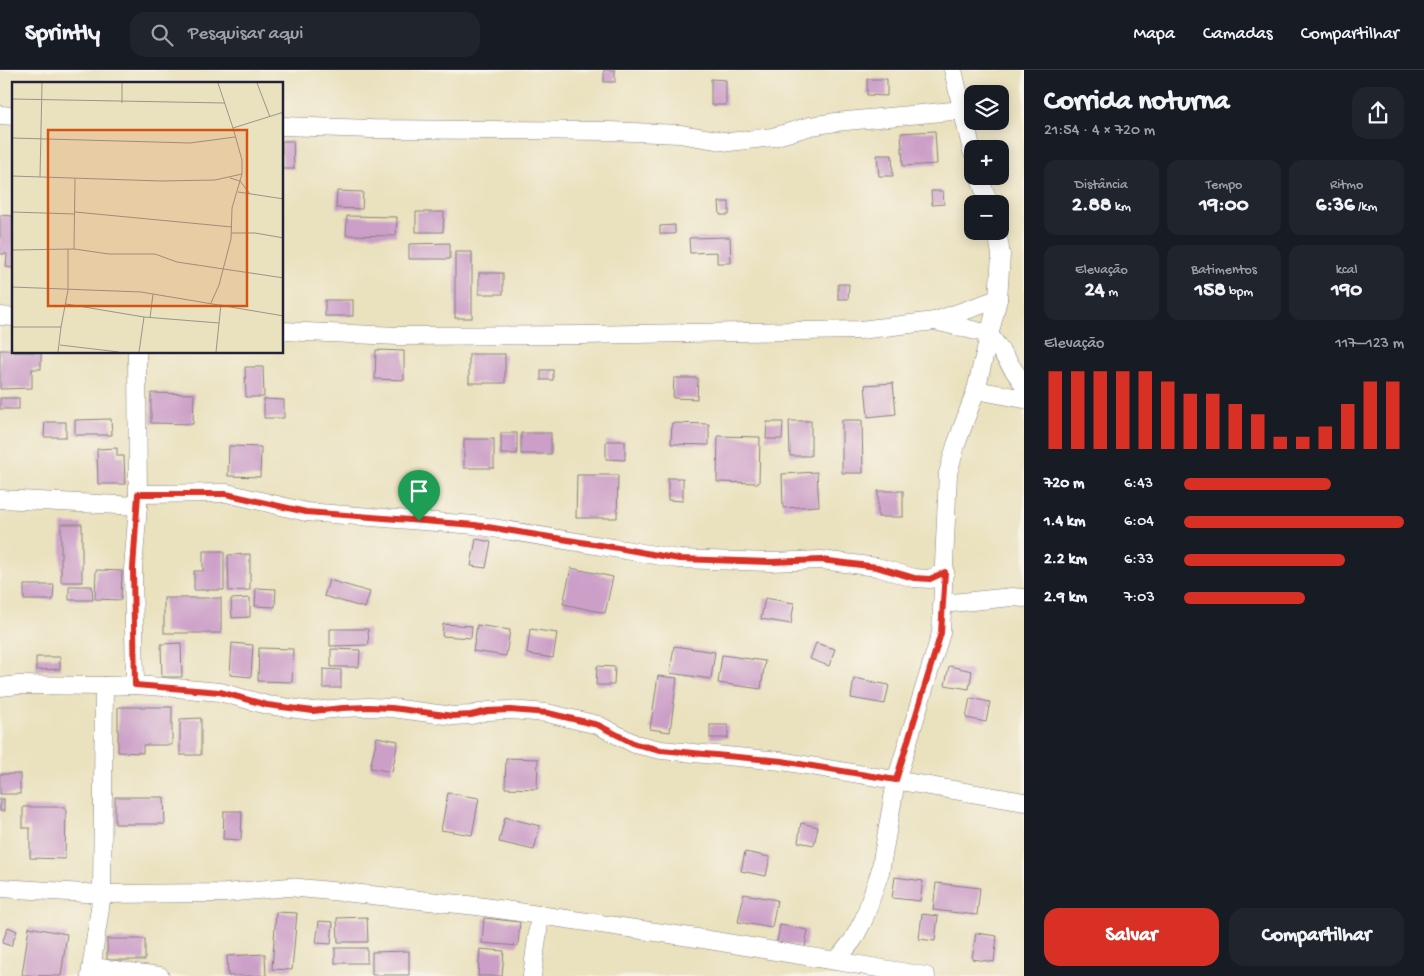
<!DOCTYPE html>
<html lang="pt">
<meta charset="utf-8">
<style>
body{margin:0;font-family:"Gochi Hand",sans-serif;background:#20242c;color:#f1f3f6;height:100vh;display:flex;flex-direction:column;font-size:19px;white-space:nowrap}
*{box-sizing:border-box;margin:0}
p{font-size:16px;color:#9ea1a6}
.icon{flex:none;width:28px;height:28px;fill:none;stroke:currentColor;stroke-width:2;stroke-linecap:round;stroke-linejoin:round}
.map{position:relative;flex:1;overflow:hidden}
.drawer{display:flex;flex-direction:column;background:#171b24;width:400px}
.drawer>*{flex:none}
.controls{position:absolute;left:964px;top:15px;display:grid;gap:10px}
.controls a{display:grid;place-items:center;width:45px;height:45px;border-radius:10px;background:#171b24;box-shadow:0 2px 12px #0003;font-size:25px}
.pin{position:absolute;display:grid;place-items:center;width:42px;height:42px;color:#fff;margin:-51px -21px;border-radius:50% 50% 50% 0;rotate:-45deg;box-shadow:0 0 5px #0007}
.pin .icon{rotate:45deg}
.round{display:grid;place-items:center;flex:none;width:52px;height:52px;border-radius:15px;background:#20242c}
.summary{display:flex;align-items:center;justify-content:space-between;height:85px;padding:0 20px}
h1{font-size:28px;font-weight:800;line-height:38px}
.metrics{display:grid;grid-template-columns:repeat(3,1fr);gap:8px;height:85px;padding:5px 20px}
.metrics div{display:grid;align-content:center;border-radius:12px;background:#20242c;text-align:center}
.metrics b{font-size:21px;font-weight:800}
.metrics small{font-size:14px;font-weight:400}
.metrics p{font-size:14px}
.chart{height:140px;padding:10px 20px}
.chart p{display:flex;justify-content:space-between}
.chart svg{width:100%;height:90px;margin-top:5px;stroke:#d93025;stroke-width:6}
.primary-button{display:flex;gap:10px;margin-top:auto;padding:10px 20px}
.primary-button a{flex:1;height:58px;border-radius:15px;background:#d93025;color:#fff;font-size:20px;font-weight:800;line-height:58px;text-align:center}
.primary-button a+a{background:#20242c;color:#f1f3f6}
ul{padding:0 20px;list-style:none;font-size:16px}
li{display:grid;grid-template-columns:80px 60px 1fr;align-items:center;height:38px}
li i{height:12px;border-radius:6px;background:#d93025}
header{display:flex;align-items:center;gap:30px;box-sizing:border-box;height:70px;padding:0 25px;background:#171b24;border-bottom:1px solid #363941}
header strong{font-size:24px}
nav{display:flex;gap:28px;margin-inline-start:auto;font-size:18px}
.search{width:350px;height:45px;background:#20242c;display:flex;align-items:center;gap:12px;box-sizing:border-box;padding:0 18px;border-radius:15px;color:#9ea1a6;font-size:19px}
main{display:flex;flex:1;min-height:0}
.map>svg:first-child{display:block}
.building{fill:#cc9fc8}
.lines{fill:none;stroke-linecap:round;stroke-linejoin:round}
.minor-casing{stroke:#86827c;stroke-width:19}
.minor{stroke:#fff;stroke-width:18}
.route-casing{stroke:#fff;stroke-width:10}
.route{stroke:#d93025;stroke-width:6}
.inset-road{fill:none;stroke:#9a958a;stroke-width:1}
.view{fill:#d45411;fill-opacity:0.15;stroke:#d45411;stroke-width:2.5}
.inset-edge{fill:none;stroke:#22223b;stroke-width:2.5}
</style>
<header>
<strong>Sprintly</strong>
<div class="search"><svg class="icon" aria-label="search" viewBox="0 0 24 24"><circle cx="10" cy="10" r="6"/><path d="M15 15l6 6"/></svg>Pesquisar aqui</div>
<nav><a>Mapa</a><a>Camadas</a><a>Compartilhar</a></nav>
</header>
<main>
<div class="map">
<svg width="1024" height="906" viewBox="0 0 1024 906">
<rect width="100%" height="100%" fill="#f7f3e8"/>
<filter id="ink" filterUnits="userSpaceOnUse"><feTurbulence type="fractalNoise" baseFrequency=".02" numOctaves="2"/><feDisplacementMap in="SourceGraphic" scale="10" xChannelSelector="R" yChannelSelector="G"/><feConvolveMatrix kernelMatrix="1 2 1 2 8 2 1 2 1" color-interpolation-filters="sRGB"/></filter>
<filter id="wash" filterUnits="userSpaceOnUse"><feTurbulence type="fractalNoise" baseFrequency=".0096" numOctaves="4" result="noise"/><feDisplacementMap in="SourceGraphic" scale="20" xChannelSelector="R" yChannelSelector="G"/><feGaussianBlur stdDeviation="1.12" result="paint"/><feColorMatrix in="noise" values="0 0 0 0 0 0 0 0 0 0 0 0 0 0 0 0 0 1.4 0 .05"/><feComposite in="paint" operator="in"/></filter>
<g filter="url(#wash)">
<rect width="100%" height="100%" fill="#eae1be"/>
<g id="blocks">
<g class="building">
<rect x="604" y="0" width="11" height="12"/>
<path d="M711,9L726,10V35H711Z"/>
<path d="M867,9H887V26L867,25Z"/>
<path d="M935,61L937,94L903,96L901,63Z"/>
<path d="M282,71H293L294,99H282Z"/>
<path d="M877,85H892L893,106H879Z"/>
<path d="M337,121L363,122L362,139L336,138Z"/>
<path d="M931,121H943L944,134L932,135Z"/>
<path d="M719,132H729V145H720Z"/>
<path d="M416,142H444L443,162H416Z"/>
<path d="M0,145L13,146L14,198L6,197L7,184H0Z"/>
<path d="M347,146L397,147L396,166L346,165Z"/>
<path d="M675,155V164H660V156Z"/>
<path d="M730,167L731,193H717V182L690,183L689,168Z"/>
<path d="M450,173V189H409V174Z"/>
<rect x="455" y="182" width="17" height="66"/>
<rect x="479" y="203" width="24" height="21"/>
<path d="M838,214H849L848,229H838Z"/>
<rect x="325" y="230" width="28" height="16"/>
<path d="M0,280H14V282H41V299H32V318L0,319Z"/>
<path d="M376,280L404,281V310L375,309Z"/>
<rect x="469" y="284" width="36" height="29"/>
<path d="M245,297H263L264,327H246Z"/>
<rect x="541" y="300" width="12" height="10"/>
<path d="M674,308H698L697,329L673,328Z"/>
<path d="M893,313L896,344L868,347L865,315Z"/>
<path d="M151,323L194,324L193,354L151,353Z"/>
<rect x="0" y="328" width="19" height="11"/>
<path d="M264,329L284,330V348H264Z"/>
<path d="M111,349L112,365H75V350Z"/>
<path d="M842,350H862L863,403H842Z"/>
<path d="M789,351H811V386H790Z"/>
<path d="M45,352H66V367H44Z"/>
<path d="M767,352H783L782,369H766Z"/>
<path d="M672,353L709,354V375L671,374Z"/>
<rect x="501" y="363" width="16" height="21"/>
<rect x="521" y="363" width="30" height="21"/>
<path d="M718,366L760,367L759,413L717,412Z"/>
<rect x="464" y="369" width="30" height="29"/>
<path d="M606,371H625V390L606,389Z"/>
<path d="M229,376L261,377L260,407L228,406Z"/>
<path d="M117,378V386H124L125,414H98L97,379Z"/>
<path d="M817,402L819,436L783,438L782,404Z"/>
<path d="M577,405H618L617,448H576Z"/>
<path d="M668,408H683V431L668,430Z"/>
<rect x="878" y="421" width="25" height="26"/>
<rect x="61" y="454" width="21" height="58"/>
<path d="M476,469L491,472L486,498L471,496Z"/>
<path d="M203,481H224V520H194V501H203Z"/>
<path d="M250,484V520L229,521L228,485Z"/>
<path d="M571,498L613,507L605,543L563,534Z"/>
<path d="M96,500L122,501L121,530L95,529Z"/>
<path d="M329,510L370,522L365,538L324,526Z"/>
<path d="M24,515H54L53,530H24Z"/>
<path d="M69,516H92L93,530H69Z"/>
<path d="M256,518L276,519L275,537L255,536Z"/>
<rect x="164" y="528" width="57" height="35"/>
<path d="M250,528V547L232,548L231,529Z"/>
<path d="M765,528L794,533L791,554L761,549Z"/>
<path d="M443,554L472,556L471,568L442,566Z"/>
<path d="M477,555L510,560L506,586L473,581Z"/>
<path d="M330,559H368L369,575L330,576Z"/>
<path d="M530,559L557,563L553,588L527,584Z"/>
<path d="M181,573L182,607H162L161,574Z"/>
<path d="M232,573L253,575L251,607L230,605Z"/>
<path d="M816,573L835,579L829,596L810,589Z"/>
<path d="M674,576L715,582L711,609L670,603Z"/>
<path d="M259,578L293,579L292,612L258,611Z"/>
<path d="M331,579L360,580L359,597H331Z"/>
<path d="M722,585L765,591L761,619L718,613Z"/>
<path d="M36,587H60V599L36,600Z"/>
<path d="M597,596L615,597L614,615H596Z"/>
<path d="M949,596L972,601L969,619L945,615Z"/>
<path d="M323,599L341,600V618H323Z"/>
<path d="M658,606L677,608L670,662L650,659Z"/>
<path d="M854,608L889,615L885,634L851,628Z"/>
<path d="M970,628L990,632L986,652L966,648Z"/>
<path d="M118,637H172V675H143V683L118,682Z"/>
<path d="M201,648V685H180V649Z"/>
<rect x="710" y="655" width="18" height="13"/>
<path d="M377,667L398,671L392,702L370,698Z"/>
<path d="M506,688L538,689L537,719L505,718Z"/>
<rect x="0" y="704" width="20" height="20"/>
<path d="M448,723L479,728L472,765L441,760Z"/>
<path d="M115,727H164L165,754H115Z"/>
<rect x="0" y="729" width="4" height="12"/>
<path d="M23,737H66L65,789L30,788V758H23Z"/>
<path d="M224,741H242L241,770L223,769Z"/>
<path d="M505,747L540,756L534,780L499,772Z"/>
<path d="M801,753L818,757L814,775L798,772Z"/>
<path d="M745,782L770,787L766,806L741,801Z"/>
<path d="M895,807L923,811L920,831L892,828Z"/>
<path d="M936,813L980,818L977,845L933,840Z"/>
<path d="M744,824L777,830L772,858L738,852Z"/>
<path d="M276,842L297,843L292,900L272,899Z"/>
<path d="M922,844L938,846L935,871L919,869Z"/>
<path d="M367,847L368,872H338L337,848Z"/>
<path d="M484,848L520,852L518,876L482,873Z"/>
<path d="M319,851L333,852L331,874L316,873Z"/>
<path d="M780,855L808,860L805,877L777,872Z"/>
<path d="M8,857L17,861L11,876L2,873Z"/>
<path d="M29,857L67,864L61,906L22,905Z"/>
<path d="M976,863L997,866L994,892L972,889Z"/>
<rect x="107" y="869" width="38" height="21"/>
<rect x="335" y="878" width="32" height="15"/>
<path d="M480,879L504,881L502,906H478Z"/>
<path d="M409,881V905H372V882Z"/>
<path d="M265,884L266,906H228L227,886Z"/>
</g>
</g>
</g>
<g filter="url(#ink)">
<use href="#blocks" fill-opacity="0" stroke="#86827c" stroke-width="1"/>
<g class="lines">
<g class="minor-casing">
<g id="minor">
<path d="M953,0L972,81"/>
<path d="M0,45L14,46"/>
<path d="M282,56L372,59L609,61L680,64L729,72L773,67L811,56L836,52L963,40"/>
<path d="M979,106L989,134"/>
<path d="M0,246L14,247"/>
<path d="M935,251L989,264L1024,315"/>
<path d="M282,261L398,266L582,265L860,260L935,251L998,229"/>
<path d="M976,320L1024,329"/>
<path d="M138,424L227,423L306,442L475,455L679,489L771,492L821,490L877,497L914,508L930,509L945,502"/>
<path d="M0,429L138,436"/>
<path d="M942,534L1012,527L1024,528"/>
<path d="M135,615L133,499L138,436L137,282"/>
<path d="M0,617L19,615L104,616L135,615L164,617L220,622L267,635L313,641L343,638L369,637L392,638L453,646L471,645L488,641L510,640L547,643L598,655L635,674L661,680L781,691L1024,732"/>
<path d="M0,818L102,824L226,823L289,817L352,823L477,836L697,868L926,906"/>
<path d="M837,890L853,870L864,849L880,802L896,711L941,563L948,403L956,375L976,320L998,229L1001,185L997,161"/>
<path d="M92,897L160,906"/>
<path d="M90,906L102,824L104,616"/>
<path d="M532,906L540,845"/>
</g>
</g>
<use href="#minor" class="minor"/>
</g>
</g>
<g class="lines" filter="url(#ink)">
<g class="route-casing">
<path id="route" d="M138,424H226L306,442L475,455L618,478L679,489L771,492L821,490L877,497L914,508L930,509L945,502L941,563L896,710L782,691L661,680L635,674L598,655L548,643L510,640L488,641L471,645L453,646L392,638L368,637L343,638L313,641L267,635L220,622L135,615L133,499Z"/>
</g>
<use href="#route" class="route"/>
</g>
<g transform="translate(12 12)">
<rect width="271" height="271" fill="#eae1be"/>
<path class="inset-road" d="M110,1V21M206,1L221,46M245,1L258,35M0,17L213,21M0,56L178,61L223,55M0,94L149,99L203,98L230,92M28,95L30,1M218,96L228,99L238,112M226,110L272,117M0,130L63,132M63,130L220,145M219,151H243L272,156M62,167L63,97M0,168L62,167L97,172H143L165,180L272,196M0,205L129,210L272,234M199,221L207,203L219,157L220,126L230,92V78L221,46L272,30M54,222L132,235L207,241M138,236L141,212M0,245H49L56,208V167M48,263L107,270M46,270L49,245M127,270L132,235M204,270L209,222"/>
<path class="view" d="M36,48H235V224H36Z"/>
<rect width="271" height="271" class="inset-edge"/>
</g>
</svg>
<div class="controls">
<a><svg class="icon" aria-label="layers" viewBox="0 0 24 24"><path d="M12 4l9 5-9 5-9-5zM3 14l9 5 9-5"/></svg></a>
<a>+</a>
<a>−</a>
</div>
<div class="pin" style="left:419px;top:451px;background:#1e9e55"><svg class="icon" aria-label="arrive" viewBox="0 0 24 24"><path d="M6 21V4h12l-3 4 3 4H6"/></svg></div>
</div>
<section class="drawer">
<div class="summary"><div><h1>Corrida noturna</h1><p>21:54 · 4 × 720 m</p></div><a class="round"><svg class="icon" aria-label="share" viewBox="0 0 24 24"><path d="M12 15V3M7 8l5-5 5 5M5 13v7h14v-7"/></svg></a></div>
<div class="metrics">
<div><p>Distância</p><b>2.88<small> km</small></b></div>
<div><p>Tempo</p><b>19:00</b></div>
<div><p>Ritmo</p><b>6:36<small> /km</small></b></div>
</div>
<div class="metrics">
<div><p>Elevação</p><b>24<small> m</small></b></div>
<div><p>Batimentos</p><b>158<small> bpm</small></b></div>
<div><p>kcal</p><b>190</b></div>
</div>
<div class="chart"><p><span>Elevação</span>117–123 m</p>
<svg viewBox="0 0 160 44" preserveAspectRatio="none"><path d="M5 44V6M15 44V6M25 44V6M35 44V6M45 44V6M55 44V11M65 44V17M75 44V17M85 44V22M95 44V27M105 44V38M115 44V38M125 44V33M135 44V22M145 44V11M155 44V11"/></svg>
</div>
<ul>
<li><b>720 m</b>6:43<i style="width:67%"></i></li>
<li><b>1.4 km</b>6:04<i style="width:100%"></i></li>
<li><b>2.2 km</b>6:33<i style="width:73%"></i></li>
<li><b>2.9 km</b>7:03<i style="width:55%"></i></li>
</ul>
<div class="primary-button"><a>Salvar</a><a>Compartilhar</a></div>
</section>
</main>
